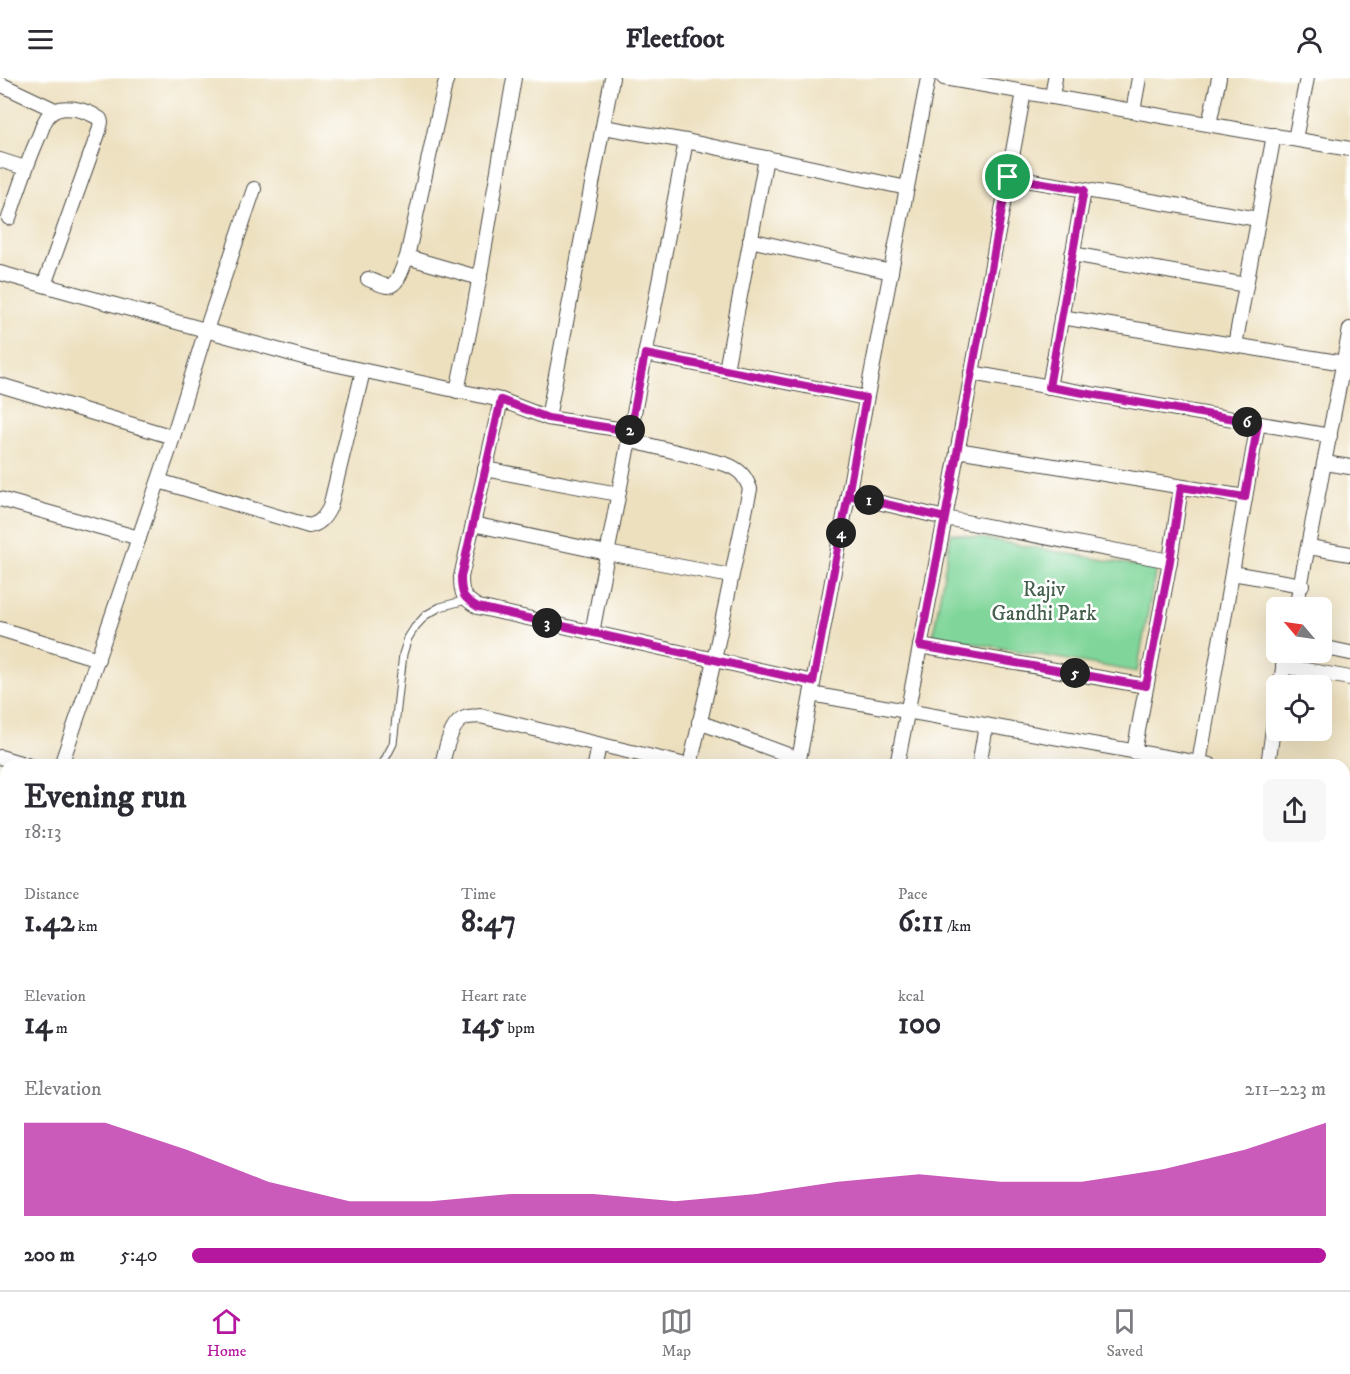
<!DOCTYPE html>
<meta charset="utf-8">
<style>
body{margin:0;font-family:"IM FELL DW Pica",serif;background:#f7f7f7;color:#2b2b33;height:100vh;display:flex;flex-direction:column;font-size:22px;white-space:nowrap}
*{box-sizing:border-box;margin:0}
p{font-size:20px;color:#7c7c81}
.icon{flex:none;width:33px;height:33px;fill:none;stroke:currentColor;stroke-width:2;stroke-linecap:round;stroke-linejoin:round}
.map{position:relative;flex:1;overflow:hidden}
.drawer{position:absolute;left:0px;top:681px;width:1350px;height:531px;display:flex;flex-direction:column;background:#fff;border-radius:18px 18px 0 0;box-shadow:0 6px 24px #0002}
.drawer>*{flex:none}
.needle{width:39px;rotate:299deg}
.fabs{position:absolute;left:1266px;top:519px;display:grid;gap:12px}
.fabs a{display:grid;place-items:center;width:66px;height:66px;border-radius:9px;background:#fff;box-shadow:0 6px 24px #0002;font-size:30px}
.pin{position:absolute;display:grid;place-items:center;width:51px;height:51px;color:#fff;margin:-26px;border:3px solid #fff;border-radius:50%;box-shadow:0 2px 6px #0007}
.km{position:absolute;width:30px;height:30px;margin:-15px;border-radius:50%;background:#222;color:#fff;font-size:16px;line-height:30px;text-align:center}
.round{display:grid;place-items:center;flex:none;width:63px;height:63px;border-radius:9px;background:#f7f7f7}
.headline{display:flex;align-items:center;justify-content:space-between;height:102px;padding:0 24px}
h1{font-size:33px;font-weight:700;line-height:45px}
.metrics{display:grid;grid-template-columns:repeat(3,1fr);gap:9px;height:102px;padding:6px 24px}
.metrics div{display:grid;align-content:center}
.metrics b{font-size:30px;font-weight:700}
.metrics small{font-size:16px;font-weight:400}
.metrics p{font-size:16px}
.chart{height:168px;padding:12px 24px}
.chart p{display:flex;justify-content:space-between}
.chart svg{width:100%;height:108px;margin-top:6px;fill:#b5179e;opacity:.7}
ul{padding:0 24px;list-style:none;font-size:20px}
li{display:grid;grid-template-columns:96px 72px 1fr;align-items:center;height:45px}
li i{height:15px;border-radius:8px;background:#b5179e}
header{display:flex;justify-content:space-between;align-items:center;height:78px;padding:0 24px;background:#fff;font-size:27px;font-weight:700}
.tab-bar{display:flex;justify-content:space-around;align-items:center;height:84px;border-top:2px solid #e1e1e2;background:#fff;font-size:16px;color:#7c7c81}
.tab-bar a{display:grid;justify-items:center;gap:3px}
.tab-bar .selected{color:#b5179e}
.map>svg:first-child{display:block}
.green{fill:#80d69a;stroke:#568062;stroke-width:1.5}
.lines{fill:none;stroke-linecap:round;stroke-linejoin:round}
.service-casing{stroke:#484641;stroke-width:9}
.minor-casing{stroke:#484641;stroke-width:16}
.service{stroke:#fff;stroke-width:7}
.minor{stroke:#fff;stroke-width:14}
.route-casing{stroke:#fff;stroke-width:12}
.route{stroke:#b5179e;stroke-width:8}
.labels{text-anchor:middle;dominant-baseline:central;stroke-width:5;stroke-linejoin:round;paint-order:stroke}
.park-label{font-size:21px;fill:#445e4c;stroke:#fff}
</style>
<header><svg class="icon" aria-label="menu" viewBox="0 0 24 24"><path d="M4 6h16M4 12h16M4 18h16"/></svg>Fleetfoot<svg class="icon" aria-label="person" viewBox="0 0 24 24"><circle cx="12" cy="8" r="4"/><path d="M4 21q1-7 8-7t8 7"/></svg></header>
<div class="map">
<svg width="1350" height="1212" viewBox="0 0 1350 1212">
<rect width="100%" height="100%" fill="#fff"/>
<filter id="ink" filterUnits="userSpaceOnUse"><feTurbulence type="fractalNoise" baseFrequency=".0167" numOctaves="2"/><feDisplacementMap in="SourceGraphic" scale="12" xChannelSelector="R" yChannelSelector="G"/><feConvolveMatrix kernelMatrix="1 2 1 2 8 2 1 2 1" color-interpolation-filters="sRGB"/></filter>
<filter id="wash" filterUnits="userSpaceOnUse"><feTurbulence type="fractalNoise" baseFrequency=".008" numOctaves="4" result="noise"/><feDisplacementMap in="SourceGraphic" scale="24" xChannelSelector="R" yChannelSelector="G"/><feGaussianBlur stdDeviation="1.35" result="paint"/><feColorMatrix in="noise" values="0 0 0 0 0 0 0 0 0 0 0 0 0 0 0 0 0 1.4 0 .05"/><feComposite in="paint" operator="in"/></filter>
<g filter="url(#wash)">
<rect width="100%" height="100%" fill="#ede0bf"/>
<g class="green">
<path d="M951,455L1156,491L1137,594L933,558Z"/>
<path d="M1344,718L1350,719V835L1344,876Z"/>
</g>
</g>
<g filter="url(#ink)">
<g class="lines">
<g class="service-casing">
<path id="service" d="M382,687L393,666L403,576L408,560L415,549L426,537L440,529L466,522"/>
</g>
<g class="minor-casing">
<g id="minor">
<path d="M944,0L1350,71"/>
<path d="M0,6L55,32"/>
<path d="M1052,19L1055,0"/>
<path d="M1133,33L1139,0"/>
<path d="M1209,46L1219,0"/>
<path d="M603,49L686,63L907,110"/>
<path d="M1295,61L1307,0"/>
<path d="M0,82L25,90"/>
<path d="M1008,99L1258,141"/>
<path d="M9,140C18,112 27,85 39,58C42,51 44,42 49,37C61,24 87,32 100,41L101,44L99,53L44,207"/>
<path d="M750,162L891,194"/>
<path d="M1072,176L1246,207"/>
<path d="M407,179L480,200"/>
<path d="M0,195L310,281L501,322L548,340L630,353"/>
<path d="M368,201C374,203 382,208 388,208C399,207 403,187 407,179L445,6L447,0"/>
<path d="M1061,239L1344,285"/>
<path d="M1235,267L1274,57"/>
<path d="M645,276L866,320"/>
<path d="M726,292L766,80"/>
<path d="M971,295L1330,358"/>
<path d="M0,307L173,359"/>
<path d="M1049,309L1084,112"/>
<path d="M457,313L474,231L514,0"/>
<path d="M501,322L461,499C461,516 463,520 478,529L813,604"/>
<path d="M548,340L612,0"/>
<path d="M628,362L725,386C739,391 745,397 750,411L714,582L690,687"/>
<path d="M957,372L1245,419"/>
<path d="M1325,385L1350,389"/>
<path d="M485,391L618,416"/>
<path d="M159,403L309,448C320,446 325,439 330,429L363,293"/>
<path d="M848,417L945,440L1170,483"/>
<path d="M0,421L139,460"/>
<path d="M473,446L607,475L731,498"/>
<path d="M1309,469L1350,476"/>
<path d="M1232,495L1302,507"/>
<path d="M1296,530L1350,251"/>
<path d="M0,551L98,581"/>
<path d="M592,555L686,63"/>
<path d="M920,568L1146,608"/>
<path d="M1322,569L1350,575"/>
<path d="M1283,588L1350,600"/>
<path d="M1280,608L1286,574"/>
<path d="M811,616L1210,687"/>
<path d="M699,644L799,681"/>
<path d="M1134,674L1170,483L1181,409"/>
<path d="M0,679L27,687"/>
<path d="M1199,685L1258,345"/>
<path d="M61,687L168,375L206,252L254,111"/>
<path d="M442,687C445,674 450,645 465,640C469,638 475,639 480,638L686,687"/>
<path d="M595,687L599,667"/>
<path d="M798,687L848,417L928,0"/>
<path d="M897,687L945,440L1024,14"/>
<path d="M979,687L986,648"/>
<path d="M1268,687L1276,629"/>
<path d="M1344,709L1350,710"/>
<path d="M0,920L6,896"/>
<path d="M0,929L6,931"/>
<path d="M1344,932L1350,892"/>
<path d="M1344,1001L1350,1002"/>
<path d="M410,1206L428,1212"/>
<path d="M57,1212L58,1206"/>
<path d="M148,1212L149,1206"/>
<path d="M264,1212L266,1206"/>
<path d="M499,1212L500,1206"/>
<path d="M580,1212L581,1206"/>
<path d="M804,1212L805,1206"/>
<path d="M956,1212L957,1206"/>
<path d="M1038,1212L1039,1206"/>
<path d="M1133,1212L1134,1206"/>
</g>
</g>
<use href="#service" class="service"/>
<use href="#minor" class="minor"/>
</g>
</g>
<g class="lines" filter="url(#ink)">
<g class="route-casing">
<path id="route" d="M1008,99L945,440L848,417L866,320L645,276L630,353L548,340L501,322L461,499C461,517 463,520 478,529L813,604L848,417L945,440L920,568L1146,608L1170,483L1181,409L1245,419L1258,345L1049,309L1084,112L1008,99"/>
</g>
<use href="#route" class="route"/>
</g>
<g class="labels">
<g class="park-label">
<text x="1044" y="512">Rajiv<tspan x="1044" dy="24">Gandhi Park</tspan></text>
</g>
</g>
</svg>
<div class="fabs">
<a><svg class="needle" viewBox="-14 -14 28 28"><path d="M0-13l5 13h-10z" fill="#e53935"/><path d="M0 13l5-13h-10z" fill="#7c7c81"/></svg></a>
<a><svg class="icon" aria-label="locate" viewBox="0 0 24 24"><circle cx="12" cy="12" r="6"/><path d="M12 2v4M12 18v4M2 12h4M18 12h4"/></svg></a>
</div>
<div class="pin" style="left:1008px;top:99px;background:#1e9e55"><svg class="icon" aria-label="arrive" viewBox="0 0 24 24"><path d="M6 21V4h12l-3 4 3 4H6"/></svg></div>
<b class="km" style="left:869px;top:422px">1</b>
<b class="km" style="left:630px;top:352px">2</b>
<b class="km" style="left:547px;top:545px">3</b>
<b class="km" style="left:841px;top:455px">4</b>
<b class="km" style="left:1075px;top:595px">5</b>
<b class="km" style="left:1247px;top:344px">6</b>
<section class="drawer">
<div class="headline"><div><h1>Evening run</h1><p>18:13</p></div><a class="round"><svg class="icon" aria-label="share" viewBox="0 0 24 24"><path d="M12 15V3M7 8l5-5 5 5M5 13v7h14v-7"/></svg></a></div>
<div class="metrics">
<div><p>Distance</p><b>1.42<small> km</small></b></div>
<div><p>Time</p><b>8:47</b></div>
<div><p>Pace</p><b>6:11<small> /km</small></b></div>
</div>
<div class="metrics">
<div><p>Elevation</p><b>14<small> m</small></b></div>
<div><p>Heart rate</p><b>145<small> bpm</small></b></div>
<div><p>kcal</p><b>100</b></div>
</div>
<div class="chart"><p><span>Elevation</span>211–223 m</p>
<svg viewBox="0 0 160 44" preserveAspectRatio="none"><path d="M0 44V6L10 6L20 17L30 30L40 38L50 38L60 35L70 35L80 38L90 35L100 30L110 27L120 30L130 30L140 25L150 17L160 6V44z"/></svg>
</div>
<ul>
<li><b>200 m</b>5:40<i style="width:100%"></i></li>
</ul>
</section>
</div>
<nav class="tab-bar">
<a class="selected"><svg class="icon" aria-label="home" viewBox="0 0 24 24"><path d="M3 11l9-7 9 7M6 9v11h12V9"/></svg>Home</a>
<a><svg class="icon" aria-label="map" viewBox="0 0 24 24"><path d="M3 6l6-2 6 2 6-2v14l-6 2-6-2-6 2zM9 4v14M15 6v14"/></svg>Map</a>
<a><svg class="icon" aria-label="saved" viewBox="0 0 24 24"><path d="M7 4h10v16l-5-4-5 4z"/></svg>Saved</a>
</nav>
